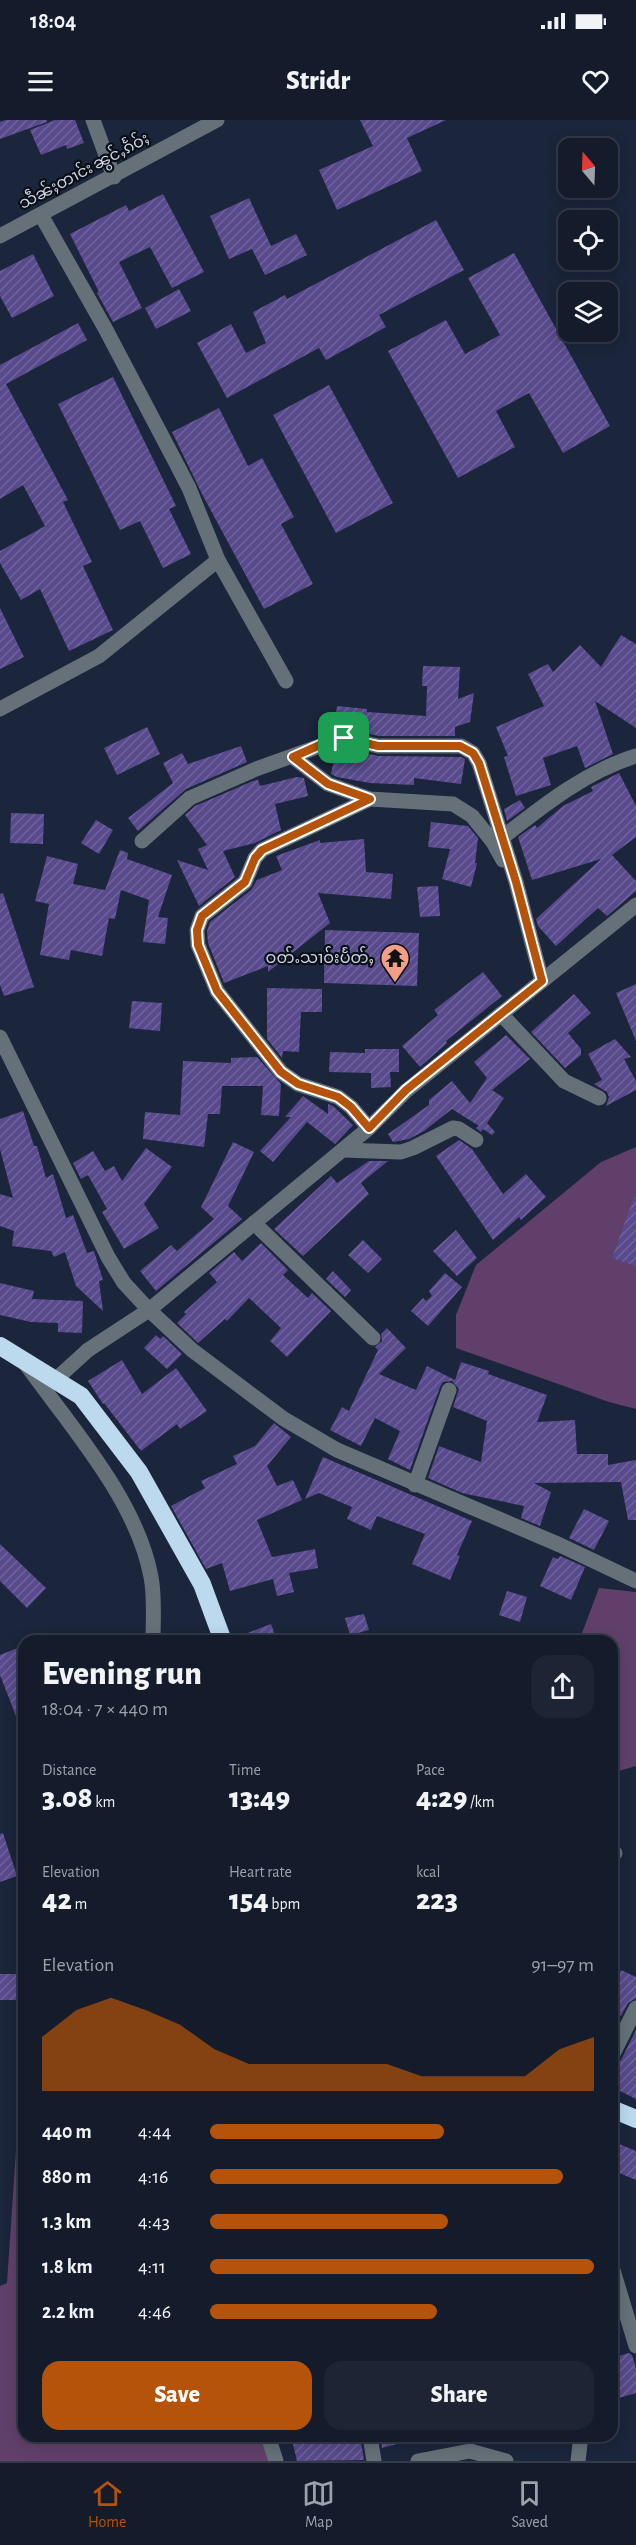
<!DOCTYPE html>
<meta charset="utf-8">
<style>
body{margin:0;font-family:"Alegreya Sans","Noto Sans Myanmar",sans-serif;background:#1d2534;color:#f1f3f6;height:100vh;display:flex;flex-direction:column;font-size:22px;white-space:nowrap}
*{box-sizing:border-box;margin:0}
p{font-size:20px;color:#9da1a9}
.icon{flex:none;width:33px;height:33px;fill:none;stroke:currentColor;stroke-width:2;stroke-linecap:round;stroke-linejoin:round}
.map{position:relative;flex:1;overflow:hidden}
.details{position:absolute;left:18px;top:1515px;width:600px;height:807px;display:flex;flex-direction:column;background:#141c2c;border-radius:18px;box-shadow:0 3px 15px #0003,0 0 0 2px #333a48}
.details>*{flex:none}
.needle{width:39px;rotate:341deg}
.fabs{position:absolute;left:558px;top:18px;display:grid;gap:12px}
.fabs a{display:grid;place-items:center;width:60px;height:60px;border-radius:12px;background:#141c2c;box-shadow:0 3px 15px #0003,0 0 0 2px #333a48;font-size:30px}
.pin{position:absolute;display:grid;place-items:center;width:51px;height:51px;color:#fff;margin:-26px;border-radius:12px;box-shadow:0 3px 9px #0006}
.round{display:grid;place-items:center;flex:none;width:63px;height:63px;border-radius:18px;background:#1d2534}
.head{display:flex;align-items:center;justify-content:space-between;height:102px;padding:0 24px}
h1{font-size:33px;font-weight:800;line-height:45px}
.stats{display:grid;grid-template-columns:repeat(3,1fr);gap:9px;height:102px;padding:6px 24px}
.stats div{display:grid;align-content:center}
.stats b{font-size:30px;font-weight:800}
.stats small{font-size:16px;font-weight:400}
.stats p{font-size:16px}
.chart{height:168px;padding:12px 24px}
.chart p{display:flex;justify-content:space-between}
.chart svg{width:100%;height:108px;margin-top:6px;fill:#b45309;opacity:.7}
.primary-button{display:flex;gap:12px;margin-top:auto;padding:12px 24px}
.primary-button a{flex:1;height:69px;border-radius:18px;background:#b45309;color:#fff;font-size:24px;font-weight:800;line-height:69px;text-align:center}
.primary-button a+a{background:#1d2534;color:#f1f3f6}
ul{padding:0 24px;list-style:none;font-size:20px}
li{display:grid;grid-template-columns:96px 72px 1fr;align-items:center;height:45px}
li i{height:15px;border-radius:8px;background:#b45309}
.status{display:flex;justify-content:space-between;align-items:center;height:42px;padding:0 30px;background:#141c2c;direction:ltr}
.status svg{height:16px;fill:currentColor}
header{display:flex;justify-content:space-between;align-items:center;height:78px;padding:0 24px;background:#141c2c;font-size:27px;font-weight:800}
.menu{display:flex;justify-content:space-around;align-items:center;height:84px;border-top:2px solid #333a48;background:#141c2c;font-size:16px;color:#9da1a9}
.menu a{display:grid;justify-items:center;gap:3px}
.menu .active{color:#b45309}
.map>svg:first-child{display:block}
.green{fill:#60406a}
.building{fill:url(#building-hatch)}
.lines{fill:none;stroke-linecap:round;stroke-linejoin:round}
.minor{stroke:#657079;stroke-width:15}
.highway{stroke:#bcd9ee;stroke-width:18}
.route-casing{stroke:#fff;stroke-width:12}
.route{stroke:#b45309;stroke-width:8}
.labels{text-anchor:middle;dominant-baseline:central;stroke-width:4.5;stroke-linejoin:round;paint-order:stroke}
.street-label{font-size:16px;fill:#cdd4e2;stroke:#0a0f18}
.poi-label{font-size:16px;fill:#cdd4e2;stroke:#0a0f18;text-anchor:end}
</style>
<div class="status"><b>18:04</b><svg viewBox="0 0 49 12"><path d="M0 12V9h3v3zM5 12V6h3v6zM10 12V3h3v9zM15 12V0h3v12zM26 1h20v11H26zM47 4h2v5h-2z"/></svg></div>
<header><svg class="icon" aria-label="menu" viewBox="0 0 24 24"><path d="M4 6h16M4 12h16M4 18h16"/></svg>Stridr<svg class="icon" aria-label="heart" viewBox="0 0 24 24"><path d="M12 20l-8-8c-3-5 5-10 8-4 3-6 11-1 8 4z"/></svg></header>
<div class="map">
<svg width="636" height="2341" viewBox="0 0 636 2341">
<defs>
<pattern id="building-hatch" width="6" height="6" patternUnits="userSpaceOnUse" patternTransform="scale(1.5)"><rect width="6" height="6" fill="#584a8c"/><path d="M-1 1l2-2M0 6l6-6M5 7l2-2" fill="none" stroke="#6f639c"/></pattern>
</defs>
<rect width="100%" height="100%" fill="#1b253b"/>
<g class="green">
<path d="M636,1027V1289L609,1282L456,1228V1195L476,1145L601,1042Z"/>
<path d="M599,1468L636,1472V1646L612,1653V1521H579Z"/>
<path d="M24,2000V2316H271L277,2341H0V2166L7,2163L18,2001Z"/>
</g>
<g class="building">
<path d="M6,0H47V2L0,19V2Z"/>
<path d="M55,0H75L84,23L67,29L66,25L41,35L30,10Z"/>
<path d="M360,0H446L407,18L422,51L337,90L319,50L373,26Z"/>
<path d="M163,74L204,152L172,168L150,127L119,142L142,188L113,202L97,173L99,172L70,114L126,85L129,91Z"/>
<path d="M249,78L271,126L296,114L307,135L265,155L252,129L229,139L210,96Z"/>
<path d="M436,100L464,150L379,195L386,207L326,240L319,228L227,278L197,223L231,204L246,233L266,223L253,192L285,175L287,179Z"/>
<path d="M514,133L610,306L563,333L529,273L496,291L515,327L458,358L388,231L446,200L465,234L500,215L468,158Z"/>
<path d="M33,134L54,176L12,198L0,176V151Z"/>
<path d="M179,169L191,191L156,209L145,188Z"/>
<path d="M78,203L87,220L6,264L68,380L63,382L92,442L83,446L113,510L69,531L40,469L21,480L0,443V431L45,406L23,365L0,379V245Z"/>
<path d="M113,257L176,386L169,389L191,434L163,448L140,401L120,410L58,284Z"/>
<path d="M329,265L393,383L336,413L273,295Z"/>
<path d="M219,288L248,346L262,338L294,397L281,404L313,464L264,489L202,374L172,312Z"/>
<path d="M0,488L24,537L0,549Z"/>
<path d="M621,515L636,524V608L595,581L613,634L585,648L577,626L543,638L551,665L516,676L504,637L508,636L496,607L544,586L528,554L548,544L553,552L580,525L601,547Z"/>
<path d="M423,546L460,547L458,579L474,573L470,602L455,607V616H379L346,609L334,610L337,586L367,589V592L426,596L427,566H422Z"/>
<path d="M147,607L160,634L117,655L104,628Z"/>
<path d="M241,626L247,642L186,669L138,711L128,698L173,663L163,643L182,633L188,644Z"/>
<path d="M344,628L378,636L461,637L465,639L461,664L414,658V665L370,663L337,657L331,654L336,629Z"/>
<path d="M619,653L636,686V717L612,735L636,761V771L607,796L598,788L556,826L538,806L536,799L601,739L532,760L518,717L535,705L537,708L563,686L593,671L591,667Z"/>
<path d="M297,657L304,658L308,676L275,684L281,710L255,723L223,731L235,757L199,786L177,740L208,750L198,729L207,725L185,695L195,686L253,661L258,660L260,666Z"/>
<path d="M520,680L525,688L507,701L504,689Z"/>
<path d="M11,693L44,694L43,724L10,723Z"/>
<path d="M96,700L113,710L99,734L81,723Z"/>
<path d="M431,702L468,706L478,718L475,743H477L471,767L442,759L450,729L428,727Z"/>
<path d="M364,719L366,752L393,754L391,779L318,773L330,803L268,852V846L224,863L208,823L207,811L210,802L251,770L257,760L282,750L276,736L320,720V723Z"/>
<path d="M120,730L128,733L127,739L172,755L158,797L168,798L165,824L143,822L149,780L121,770L115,799L109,798L102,836L71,830L69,840L40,835L49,784L35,781L47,736L78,744L73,764L105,770Z"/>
<path d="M438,766L440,796L420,797L417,767Z"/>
<path d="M3,773L34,867L4,876L0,865V774Z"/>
<path d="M325,810L419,813L417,866L324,863Z"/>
<path d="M483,852L502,876L446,921L447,923L420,947L402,926L438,895L434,890Z"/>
<path d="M636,864V921L616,873Z"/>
<path d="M267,868L322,869V892H301L299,932L283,931L282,938L267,919Z"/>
<path d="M574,874L591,893L568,913L581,929V935L565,948L531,912Z"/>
<path d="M132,881L162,883L160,911L129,908Z"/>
<path d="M506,915L530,939L492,970L504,978L487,1003L495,1012L492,1015L483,1009L481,1012L476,1008L479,1006L452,989L424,1011L409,1019L393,1022L388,1014L429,985V980L452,961L470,983L487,958L474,942Z"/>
<path d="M615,919L631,937L624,939L636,961V970L606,986L609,977L607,972L594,964L602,960L588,934Z"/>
<path d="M365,929H399V952H390L391,967L371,968V953L329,952L330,932L365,933Z"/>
<path d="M257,937L281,964L279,996L261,995L263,966H222L220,994H208L204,1027L143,1019L145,992L180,995L183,941L231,943V938Z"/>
<path d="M303,976L328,994V984L333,986L353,1005L335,1024L307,1002L273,1042L260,1031L291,997H285Z"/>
<path d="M23,991L34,1026H37L46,1058L53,1054L66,1098L73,1095L87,1133L94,1131L103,1160L99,1161L103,1191L76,1166L65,1132L54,1137L51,1131L12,1126L14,1111L0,1106V1074L13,1078L0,1029V999Z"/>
<path d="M459,1020L472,1029L503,1074L526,1054L546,1077L521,1100L519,1097L493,1120L436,1036Z"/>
<path d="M233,1022L254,1032L228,1086L242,1099L156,1171L140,1151L171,1125L177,1131L214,1099L201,1087Z"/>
<path d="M146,1028L172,1047L144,1084L159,1108L124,1129L102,1092L107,1089L88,1055L81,1059L73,1043L93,1031L105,1051L114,1046L122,1061Z"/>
<path d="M369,1041H388L361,1063L369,1074L303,1136L274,1109L331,1056L337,1063Z"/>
<path d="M634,1077H636V1146L612,1138Z"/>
<path d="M456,1110L477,1138L457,1156L433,1131Z"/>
<path d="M363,1120L382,1139L368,1153L348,1135Z"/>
<path d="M261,1123L288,1150L283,1155L308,1178L312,1173L331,1191L287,1237L270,1221L281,1208L249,1178L227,1201L225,1199L198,1223L177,1203L186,1194L184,1192L217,1162L209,1153L234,1132L242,1141Z"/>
<path d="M333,1151L351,1170L345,1177L326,1159Z"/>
<path d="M445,1153L462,1167L428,1206L411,1191L423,1178L426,1181L432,1176L429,1171Z"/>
<path d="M0,1163L34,1171L32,1179L83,1181L82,1213L58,1212V1203L31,1202L0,1195Z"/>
<path d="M387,1208L406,1228L379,1254L416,1270L427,1246L455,1260L461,1242L489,1251L488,1254L547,1275L537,1302L575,1300L577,1334H608V1345L636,1340V1400H628L621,1362L534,1363L551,1372L540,1406L521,1398L524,1386L462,1373L428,1358L439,1326L481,1342L487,1301L453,1287L459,1269L452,1261L443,1262L440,1267L410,1350L388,1339L400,1311L375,1298L361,1326L330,1310L342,1287L349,1291L378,1230L375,1227L382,1221L381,1214Z"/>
<path d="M156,1215L160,1219L163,1216L182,1234L167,1249L144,1228Z"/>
<path d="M122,1240L142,1274L176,1248L207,1291L180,1309L177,1304L141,1331L104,1283L103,1284L88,1261Z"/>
<path d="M274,1303L291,1317L267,1346L277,1366L293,1360L302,1380L257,1400L272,1437L315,1429L318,1448L289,1453L294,1472L277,1476L273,1459L230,1471L222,1443L206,1449L171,1386L205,1368L201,1361L237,1344L233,1336L255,1326Z"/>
<path d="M323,1337L472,1401L457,1435L460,1436L450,1460L412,1444L425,1414L377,1396L371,1410L347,1399L352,1387L319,1373L305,1379Z"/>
<path d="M584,1389L609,1401L594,1430L569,1418Z"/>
<path d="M0,1424L46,1468L27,1488L0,1461Z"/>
<path d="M560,1436L585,1447L571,1480L540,1466L553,1437L558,1439Z"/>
<path d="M507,1471L527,1477L520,1502L499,1495Z"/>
<path d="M364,1494L369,1510L350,1515L345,1498Z"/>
<path d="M271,1504L277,1521H234V1518Z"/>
<path d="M20,1527L24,1537L23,1614L0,1555V1535Z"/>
<path d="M3,1713L17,1756L0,1762V1714Z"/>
<path d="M621,1850L636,1857V1878L628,1883L621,1896L612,1892V1870Z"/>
<rect x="0" y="1854" width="24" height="26"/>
<path d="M636,1910V1979L612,1967V1951L621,1940Z"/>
<path d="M612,2021L636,2031V2060L612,2050Z"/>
<path d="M629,2233L632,2235L636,2248V2273L612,2280V2238Z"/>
<path d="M291,2316H360L364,2340L297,2341Z"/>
<path d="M380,2316H408V2321L382,2328Z"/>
</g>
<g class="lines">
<g class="minor">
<path d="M93,0L114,57"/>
<path d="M41,95L105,208L175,341L189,368L218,440L286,561"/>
<path d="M0,116L217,0"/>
<path d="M0,589L99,536L218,440"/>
<path d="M293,637L328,664L370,679L453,684L472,696L493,722L503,740"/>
<path d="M503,717C544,685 585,652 636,636"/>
<path d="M142,721L190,678L256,649L320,626L331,620L344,618L378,626H461L473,633L479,643L516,762L542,861"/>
<path d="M501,894L564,961L599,978"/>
<path d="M0,917L108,1137L124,1163L149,1190L192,1230L284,1299L337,1330L560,1425L636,1461"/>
<path d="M369,1008L351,987L338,977L298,964L281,952L217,871L198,825L197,810L202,796L245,762L255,738L262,730L370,679"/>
<path d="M343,1030L401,1032L413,1028L453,1008L459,1009L476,1020"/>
<path d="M254,1103L373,1218"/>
<path d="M25,1243C70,1306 137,1380 151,1457C155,1477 153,1500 153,1521"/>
<path d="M55,1260L88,1230L149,1190L369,1008L406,971L636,785"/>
<path d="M415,1365L449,1270"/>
<path d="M612,1734L615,1733"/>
<path d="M612,1936L636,1888"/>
<path d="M612,2147L636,2226"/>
<path d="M268,2316L276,2341"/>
<path d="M370,2316L374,2341"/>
<path d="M418,2341L470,2331L506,2341"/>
<path d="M578,2341L581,2316"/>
</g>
<g class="highway">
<path d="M0,1226L81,1276L139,1352L202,1464L223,1521"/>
<path d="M612,1989L636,1999"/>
</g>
</g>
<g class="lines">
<g class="route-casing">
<path id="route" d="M344,618L378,626H460L473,633L479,643L516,762L542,861L406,970L369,1008L351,987L338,977L298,964L281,952L217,871L198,825L197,810L202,796L245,762L255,738L262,730L370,679L328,664L293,637L331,620Z"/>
</g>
<use href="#route" class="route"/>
</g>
<defs>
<g id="temple-pin" transform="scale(1.5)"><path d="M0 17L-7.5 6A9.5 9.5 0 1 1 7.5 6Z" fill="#f39f86" stroke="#0a0f18"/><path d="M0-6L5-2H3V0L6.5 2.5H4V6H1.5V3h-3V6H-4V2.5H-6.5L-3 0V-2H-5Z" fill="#111"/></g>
</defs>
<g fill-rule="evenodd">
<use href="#temple-pin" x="395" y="838"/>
</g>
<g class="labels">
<g class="street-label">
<text transform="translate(84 51) rotate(-28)">သဵၼ်ႈတၢင်း ၼွင်ႇၵႅဝ်ႈ</text>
</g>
<g class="poi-label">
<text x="374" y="838">ဝတ်ႉသၢဝ်းပႅတ်ႇ</text>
</g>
</g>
</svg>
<div class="fabs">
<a><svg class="needle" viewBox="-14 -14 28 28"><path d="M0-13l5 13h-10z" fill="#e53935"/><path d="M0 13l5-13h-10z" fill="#9da1a9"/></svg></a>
<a><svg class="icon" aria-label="locate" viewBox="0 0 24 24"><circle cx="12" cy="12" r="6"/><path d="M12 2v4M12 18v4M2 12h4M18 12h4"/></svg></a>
<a><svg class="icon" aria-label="layers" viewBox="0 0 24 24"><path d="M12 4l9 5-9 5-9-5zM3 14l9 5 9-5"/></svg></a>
</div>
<div class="pin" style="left:344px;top:618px;background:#1e9e55"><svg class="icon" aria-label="arrive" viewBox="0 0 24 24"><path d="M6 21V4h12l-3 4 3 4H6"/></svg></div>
<section class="details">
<div class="head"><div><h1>Evening run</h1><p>18:04 · 7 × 440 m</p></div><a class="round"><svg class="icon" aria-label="share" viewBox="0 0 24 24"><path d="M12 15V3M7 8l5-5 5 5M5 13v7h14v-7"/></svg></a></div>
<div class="stats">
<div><p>Distance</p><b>3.08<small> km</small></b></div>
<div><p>Time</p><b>13:49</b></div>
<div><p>Pace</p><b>4:29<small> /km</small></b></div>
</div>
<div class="stats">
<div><p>Elevation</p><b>42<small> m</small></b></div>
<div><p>Heart rate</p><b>154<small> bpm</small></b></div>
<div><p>kcal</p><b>223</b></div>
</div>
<div class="chart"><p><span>Elevation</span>91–97 m</p>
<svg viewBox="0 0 160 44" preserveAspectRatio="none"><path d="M0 44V22L10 11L20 6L30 11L40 17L50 27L60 33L70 33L80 33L90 33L100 33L110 38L120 38L130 38L140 38L150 27L160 22V44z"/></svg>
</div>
<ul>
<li><b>440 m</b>4:44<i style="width:61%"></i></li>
<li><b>880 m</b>4:16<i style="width:92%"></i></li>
<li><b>1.3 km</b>4:43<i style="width:62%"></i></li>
<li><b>1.8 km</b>4:11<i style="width:100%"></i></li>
<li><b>2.2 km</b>4:46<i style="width:59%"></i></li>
</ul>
<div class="primary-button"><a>Save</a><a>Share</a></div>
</section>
</div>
<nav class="menu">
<a class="active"><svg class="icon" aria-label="home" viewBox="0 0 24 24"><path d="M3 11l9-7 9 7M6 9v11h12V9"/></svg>Home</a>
<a><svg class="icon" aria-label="map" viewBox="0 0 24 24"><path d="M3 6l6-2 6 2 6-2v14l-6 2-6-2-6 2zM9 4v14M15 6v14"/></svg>Map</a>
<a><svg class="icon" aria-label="saved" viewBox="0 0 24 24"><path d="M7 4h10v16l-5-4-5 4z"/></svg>Saved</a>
</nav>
